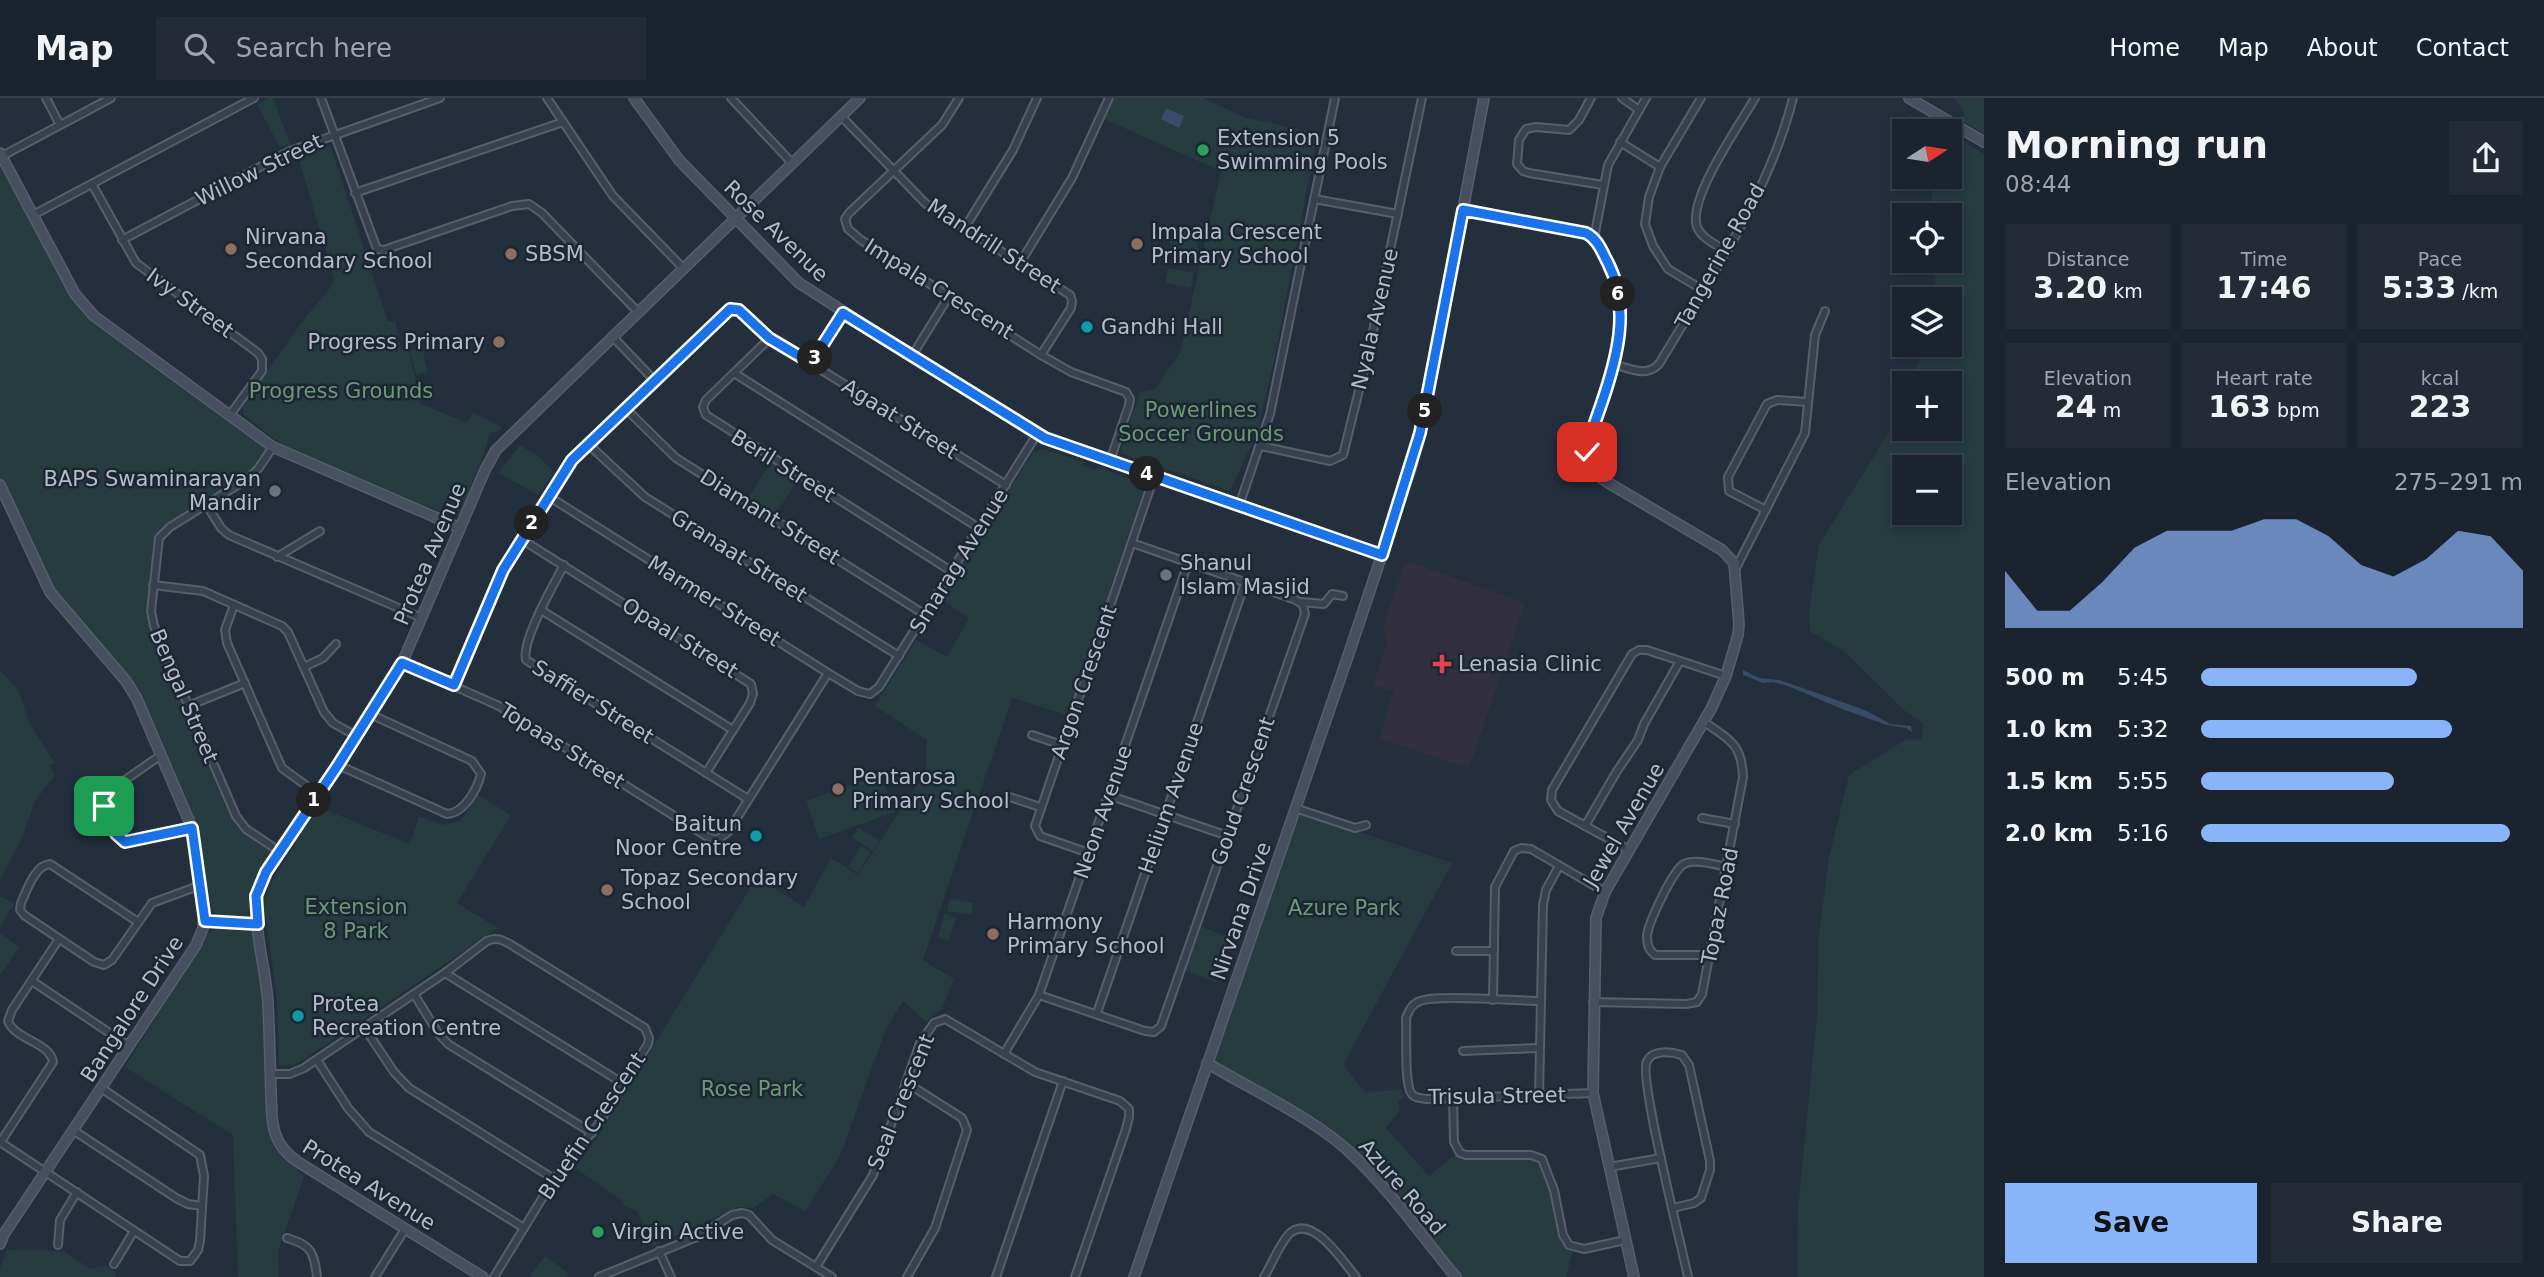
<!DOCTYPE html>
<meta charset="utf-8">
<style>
body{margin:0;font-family:"DejaVu Sans",sans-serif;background:#242b36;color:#f1f3f6;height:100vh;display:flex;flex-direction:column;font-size:26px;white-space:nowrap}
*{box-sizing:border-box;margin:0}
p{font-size:23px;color:#a0a4aa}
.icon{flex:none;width:38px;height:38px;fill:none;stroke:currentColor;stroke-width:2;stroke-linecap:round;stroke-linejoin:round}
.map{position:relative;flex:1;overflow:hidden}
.sheet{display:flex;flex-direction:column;background:#1b232e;width:560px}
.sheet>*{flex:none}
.needle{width:46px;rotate:78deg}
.buttons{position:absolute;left:1892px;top:21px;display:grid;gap:14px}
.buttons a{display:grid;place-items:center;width:70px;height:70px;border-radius:0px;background:#1b232e;box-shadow:0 4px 10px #0003,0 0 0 2px #39404a;font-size:35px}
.pin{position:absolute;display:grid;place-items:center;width:60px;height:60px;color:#fff;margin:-30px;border-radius:14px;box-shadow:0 4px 10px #0006}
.km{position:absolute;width:35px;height:35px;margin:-18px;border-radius:50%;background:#222;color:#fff;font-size:19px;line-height:35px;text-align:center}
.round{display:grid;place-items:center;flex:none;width:74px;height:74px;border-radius:0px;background:#242b36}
.overview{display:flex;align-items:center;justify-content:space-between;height:119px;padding:0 21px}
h1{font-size:38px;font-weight:700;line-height:52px}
.stats{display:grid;grid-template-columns:repeat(3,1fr);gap:10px;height:119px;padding:7px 21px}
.stats div{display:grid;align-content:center;border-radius:0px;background:#242b36;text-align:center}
.stats b{font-size:30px;font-weight:700}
.stats small{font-size:19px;font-weight:400}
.stats p{font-size:19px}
.chart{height:196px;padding:14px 21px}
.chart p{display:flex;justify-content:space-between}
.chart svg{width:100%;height:126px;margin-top:7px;fill:#8ab4f8;opacity:.7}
.cta{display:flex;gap:14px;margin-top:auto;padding:14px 21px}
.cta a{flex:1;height:80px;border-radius:0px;background:#8ab4f8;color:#111;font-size:28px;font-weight:700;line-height:80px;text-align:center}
.cta a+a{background:#242b36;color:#f1f3f6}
ul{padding:0 21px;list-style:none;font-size:23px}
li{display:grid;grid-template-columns:112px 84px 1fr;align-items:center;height:52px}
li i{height:18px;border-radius:9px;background:#8ab4f8}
header{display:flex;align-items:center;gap:42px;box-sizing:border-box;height:98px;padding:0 35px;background:#1b232e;border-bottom:2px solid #39404a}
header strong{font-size:33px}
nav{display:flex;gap:38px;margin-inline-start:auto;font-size:24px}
.search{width:490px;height:63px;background:#242b36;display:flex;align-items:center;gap:18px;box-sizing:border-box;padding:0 24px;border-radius:0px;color:#a0a4aa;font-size:26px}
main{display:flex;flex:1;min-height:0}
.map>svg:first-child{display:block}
.medical{fill:#32303f}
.green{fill:#263c3f;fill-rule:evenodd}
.water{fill:#394c67}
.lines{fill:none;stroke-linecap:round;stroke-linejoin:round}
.street-casing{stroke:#565f6c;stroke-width:10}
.secondary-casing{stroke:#565f6c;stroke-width:12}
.street{stroke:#38414e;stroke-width:6}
.secondary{stroke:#465061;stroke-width:9}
.route-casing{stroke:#fff;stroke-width:14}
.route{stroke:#1a73e8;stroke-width:9}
.leisure-dot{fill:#2e9e5b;stroke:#1d2633;stroke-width:2.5}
.education-dot{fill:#8d6e63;stroke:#1d2633;stroke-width:2.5}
.culture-dot{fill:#0f9aa8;stroke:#1d2633;stroke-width:2.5}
.worship-dot{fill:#6b7280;stroke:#1d2633;stroke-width:2.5}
.health-dot{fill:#e0444e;stroke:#1d2633;stroke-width:2.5}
.labels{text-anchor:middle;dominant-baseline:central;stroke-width:5;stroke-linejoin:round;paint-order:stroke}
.poi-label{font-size:21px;fill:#b4bcc9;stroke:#1d2633;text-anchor:start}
.street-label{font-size:21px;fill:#b4bcc9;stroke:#1d2633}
.park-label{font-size:21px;fill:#6b9a76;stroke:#1d2633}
</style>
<header>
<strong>Map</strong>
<div class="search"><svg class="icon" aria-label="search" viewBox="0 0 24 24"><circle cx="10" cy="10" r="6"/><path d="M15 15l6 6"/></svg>Search here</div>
<nav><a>Home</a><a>Map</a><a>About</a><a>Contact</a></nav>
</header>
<main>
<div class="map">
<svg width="1984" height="1179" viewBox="0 0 1984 1179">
<rect width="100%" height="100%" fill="#242f3e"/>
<path class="medical" d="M1406,463L1523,504L1524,509L1469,670L1379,640L1394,593L1373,587L1387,545L1383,529Z"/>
<g class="green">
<path d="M269,0H273L290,46L280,50L257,6Z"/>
<path d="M1114,0H1203L1246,20L1318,35L1274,263L1257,335L1230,393L1120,355L1140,294L1155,291L1180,255L1221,73L1104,21Z"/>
<path d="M1954,0H1984V36L1963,23L1964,14Z"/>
<path d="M1910,17L1943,33H1905Z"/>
<path d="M1950,36L1984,56V1179H1797L1798,1112L1817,918L1819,837L1829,759L1849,677L1905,642H1921L1923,626L1904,612L1845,554L1810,533L1809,513L1819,447L1889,334L1904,298V331H1950V285H1909L1926,247H1950V201H1935V163H1950V117H1934L1930,79H1950ZM1904,369H1950V415H1904Z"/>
<path d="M330,47L388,223H395L401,252L408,250L421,306L467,325L473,314L502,329L498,333L490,335L483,359L459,418L452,419L295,353L280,345L244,317L243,309C264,277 286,246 309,215C318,203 329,196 334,181L298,58Z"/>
<path d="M0,62L82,212L264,346L266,351L258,367L251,375L163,430L155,442L149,516L150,525L234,721L241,731L271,754C271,766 258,777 254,789C250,800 254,812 244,820L217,818L212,811L198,745L141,603L54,496L0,380Z"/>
<path d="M1194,130L1200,160L1174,165L1168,135Z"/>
<path d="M1168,170L1194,175L1191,190L1165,185Z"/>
<path d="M422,250L428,274L416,277L410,253Z"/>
<path d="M520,347L538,358L554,374L538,397L499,375Z"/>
<path d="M1043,351L1084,364L1083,368L1097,372L1098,369L1140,385L1143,394L1068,617L1012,600L923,862L954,881L942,911L926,924L903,903L886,931L840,1058L805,1113L773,1096L753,1110L738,1109L653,1148L637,1113L623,1107L624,1104L575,1070L597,1040L757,779L804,809L831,760L858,777L926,673L927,642L875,608L916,542L947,559L969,520L940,501L1033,354Z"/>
<path d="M772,363L799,380L775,417L748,400Z"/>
<path d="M0,572L19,593L29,625L55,665L49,668L55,677L35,703L22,740L0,782Z"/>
<path d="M881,676L895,714L819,741L806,703Z"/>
<path d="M478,697L511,717L457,805L498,830L301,963L293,967H279L277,899L264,809L269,788L318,709L410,746L419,718L443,727L460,723Z"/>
<path d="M1302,715L1452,765L1343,967L1365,994L1402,992L1404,999L1398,1003L1400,1012L1386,1030L1429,1078L1456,1056L1464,1059L1538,1061L1544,1068L1556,1111L1559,1139L1565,1147L1573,1151L1566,1179H1458L1312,1023L1215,965V955L1300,717Z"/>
<path d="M858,729L879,742L873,753L852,740Z"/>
<path d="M861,748L871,754L858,775L848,769Z"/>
<path d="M0,798L14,806L0,829Z"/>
<path d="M949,801L973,805L971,817L947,813Z"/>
<path d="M944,816L956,820L949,843L938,840Z"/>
<path d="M220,827L251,829L254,833L263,886L267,1028L274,1050L304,1079L278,1153L279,1179H238L233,1037L125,969L207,837Z"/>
<path d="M1201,829L1232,840L1216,885L1185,872Z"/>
<path d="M0,835L19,849L0,878Z"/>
<path d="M7,1152L64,1153L90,1171L106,1168L115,1174L117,1179H0V1170Z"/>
<path d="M545,1158L568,1175L565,1179H529Z"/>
</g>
<g class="water">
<path d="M1166,10L1184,18L1179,30L1161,21Z"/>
<path d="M1743,572L1759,580L1779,582L1820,596L1867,613L1890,626L1911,628L1912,634L1906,630L1887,627L1842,611L1788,588L1773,584L1763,585L1743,577Z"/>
</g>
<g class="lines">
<g class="street-casing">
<g id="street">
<path d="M46,0L60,27"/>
<path d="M321,0L377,151L384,152L512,108L529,106L542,115L638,214"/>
<path d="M547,0L613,98L683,170"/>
<path d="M731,0L792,65"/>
<path d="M959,0L942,27L849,115L845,121L848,131L861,142L1041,257L1071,274L1126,294L1130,301L1129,307L1110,363"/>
<path d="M1591,0L1579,22L1569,32L1536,29L1526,31L1519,42L1517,66L1523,73L1529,75L1603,87"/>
<path d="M1622,0L1639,12"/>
<path d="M1701,0L1660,69L1649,99L1645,126L1653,148L1668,171L1703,192"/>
<path d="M841,18L925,105L1070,197L1072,203L1071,210L1041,257"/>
<path d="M1620,44L1660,69"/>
<path d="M2,58L111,0"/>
<path d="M92,86L136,165L258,255L262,261V273L230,317"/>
<path d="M355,95L563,24"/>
<path d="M1314,101L1398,116"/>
<path d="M33,117L254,0"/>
<path d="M964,131L1013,52L1037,0"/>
<path d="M1594,140L1608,67L1646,0"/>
<path d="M122,142L290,53L440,0"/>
<path d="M1726,153C1716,146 1702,141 1697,129C1687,101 1740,26 1755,0"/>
<path d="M1020,165L1072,80L1109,0"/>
<path d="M612,238L654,282"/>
<path d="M770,240L706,302L703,309L706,317L951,473"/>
<path d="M912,258L949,198"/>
<path d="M812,265L843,215"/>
<path d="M1613,266C1629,270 1646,280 1659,266C1709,182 1769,96 1793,0"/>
<path d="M734,275L979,430"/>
<path d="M625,310L676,360L924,516"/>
<path d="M588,346L645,399L899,558"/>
<path d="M1261,348L1330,363L1343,357L1369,252L1422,0"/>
<path d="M273,349L258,371L249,380L170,429L159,440L151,513L154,528L236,718L246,731L279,753"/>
<path d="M548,398L828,575L858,593L870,596L879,589L1037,336"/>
<path d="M206,406L221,430L229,437L422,520"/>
<path d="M1239,408L1270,316L1335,0"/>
<path d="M1766,412L1729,393L1728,379L1767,306L1777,302L1808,304"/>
<path d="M521,441L751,586L753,596L750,605L706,675"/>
<path d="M277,459L320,433"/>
<path d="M564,467C554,486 521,543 526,562L748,701"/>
<path d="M1736,470L1805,335L1815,237L1825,213"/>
<path d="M153,487L203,493L282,528L288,534L324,614L333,625L356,638"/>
<path d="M1300,504L1324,506L1332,496L1343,498"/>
<path d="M234,507L225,532L227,545L282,670L318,696"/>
<path d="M541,512L733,632"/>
<path d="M402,565L499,608L706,738L717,742L728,734L828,575"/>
<path d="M304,569L323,560L336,546"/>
<path d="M454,587L503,472L572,362L730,211L739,212L770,240L1006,387"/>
<path d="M188,608L245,585"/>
<path d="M1032,637L1062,647"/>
<path d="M161,657L105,696C99,709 112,737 125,744L192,730"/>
<path d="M338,667L447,716C464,715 477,692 481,676L472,663L370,616"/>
<path d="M1108,697L1228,738"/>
<path d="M1010,699L1040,709"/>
<path d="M1295,710L1355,730L1366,727"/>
<path d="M1702,720L1735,726"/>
<path d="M1585,728L1617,673L1638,642L1644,626L1680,563"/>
<path d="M1629,752L1558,713L1551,702L1552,692L1632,556L1639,552H1647L1726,578"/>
<path d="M1089,755L1040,738L1035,728L1154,379"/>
<path d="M138,824L50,766C35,767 27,792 21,805L20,812L24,817L94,864L104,867L112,862L152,805L201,787"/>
<path d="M1456,853H1494"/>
<path d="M1711,857H1655C1648,851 1647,846 1647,838C1648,825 1673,772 1684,766C1695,760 1716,767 1727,769"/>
<path d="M445,875L624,986"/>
<path d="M32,883L129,948"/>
<path d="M414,896L438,935L448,946L592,1035"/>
<path d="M1039,897L1145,933L1154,934L1161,928L1305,516L1303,507L1296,502L1132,445"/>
<path d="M1493,902L1495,789L1514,753L1521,750L1531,751L1605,794"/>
<path d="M1540,903C1517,903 1437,896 1420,903C1412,906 1409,912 1406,920C1407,935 1404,984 1411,995C1414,1000 1420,1000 1426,1001L1593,995"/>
<path d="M1593,904L1686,906L1697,904L1702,896L1743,679C1742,646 1729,641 1704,624"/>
<path d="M1097,915L1245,485"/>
<path d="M364,929L394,974L409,990L554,1081"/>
<path d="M1463,953L1539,950"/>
<path d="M1004,956L1039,897L1188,465"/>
<path d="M317,962L348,1010L369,1034L524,1130"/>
<path d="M270,976H290L304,970L445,875L487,843C497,838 504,843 513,848L645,930L649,940L648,946L600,1024L554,1081L494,1179"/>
<path d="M907,985L962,1020L967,1032L935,1130L907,1179"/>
<path d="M1539,998L1543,807L1546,792L1559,768"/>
<path d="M1453,1000L1454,1044L1460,1055L1466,1057H1531L1542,1061L1554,1092L1563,1137L1569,1147L1584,1151L1625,1142"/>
<path d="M73,1032L176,1100L188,1106L202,1108"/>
<path d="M0,1044L180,1163H190L198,1152L200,1143L204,1078L200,1057L101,990"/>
<path d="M0,1045L53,964C50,944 15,942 8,923L12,912L59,841"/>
<path d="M1609,1069L1661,1060"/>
<path d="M1673,1110L1694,1105L1701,1100L1710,1072V1063L1689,967L1682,957C1672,954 1653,951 1647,963C1638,979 1682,1149 1688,1179"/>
<path d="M287,1140C312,1147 314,1155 317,1179"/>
<path d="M58,1147L60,1122L77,1094"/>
<path d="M659,1153L671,1179"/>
<path d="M114,1166L134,1133"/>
<path d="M816,1169L873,1077L920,945L934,925L945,921L1035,974L1120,1003L1129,1011V1019L1126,1031L1075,1179"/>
<path d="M375,1179L405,1131"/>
<path d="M599,1179L699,1138L732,1117L742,1115L749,1117L772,1142L832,1179"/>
<path d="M996,1179L1063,983"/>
<path d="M1264,1179C1272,1166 1279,1147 1289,1136C1312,1114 1343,1164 1356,1179"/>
</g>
</g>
<g class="secondary-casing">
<g id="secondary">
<path d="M634,0L679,62L799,185L1026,330L1051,342L1382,457"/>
<path d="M1909,0L1984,44"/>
<path d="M0,55L75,196L94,218L273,349L460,430"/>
<path d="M1463,112L1586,135C1596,140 1600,150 1606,160C1637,221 1609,285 1588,345C1585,363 1591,374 1607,384L1722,452L1734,465L1739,526L1738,537L1726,578L1711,611L1605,794L1596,820L1593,995L1634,1179"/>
<path d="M0,387L50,494L126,583L137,601L192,730L204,816L203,830L196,847L4,1136L0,1146"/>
<path d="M205,823L258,826"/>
<path d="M1207,965C1254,993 1318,1022 1356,1060C1393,1096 1423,1140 1456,1179"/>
<path d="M483,1179L298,1064C281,1052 274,1040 272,1019C270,981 270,943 268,906C266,863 245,814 266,774L338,667L402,565L485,372L496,352L860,0"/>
<path d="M1134,1179L1348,558L1412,367L1430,287L1484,0"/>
</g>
</g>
<use href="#street" class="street"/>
<use href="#secondary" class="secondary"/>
</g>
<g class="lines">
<g class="route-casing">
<path id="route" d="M104,708L116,736L125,744L192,730L205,823L258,826L256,798L266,774L338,667L402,565L454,587L503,472L572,362L730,211L739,212L769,240L811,265L843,215L1045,340L1382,457L1420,335L1463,112L1586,135C1598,141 1602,154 1608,165C1631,210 1617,261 1601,307C1596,322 1589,338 1587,354"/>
</g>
<use href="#route" class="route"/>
</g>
<g class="leisure-dot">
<circle cx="1203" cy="52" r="7"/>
<circle cx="598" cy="1134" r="7"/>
</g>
<g class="education-dot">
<circle cx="1137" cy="146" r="7"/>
<circle cx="231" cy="151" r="7"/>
<circle cx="511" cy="156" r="7"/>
<circle cx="499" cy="244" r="7"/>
<circle cx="838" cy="691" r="7"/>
<circle cx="607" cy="792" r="7"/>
<circle cx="993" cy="836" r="7"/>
</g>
<g class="culture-dot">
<circle cx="1087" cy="229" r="7"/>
<circle cx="756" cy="738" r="7"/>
<circle cx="298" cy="918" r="7"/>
</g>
<g class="worship-dot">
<circle cx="275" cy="393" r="7"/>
<circle cx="1166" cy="477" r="7"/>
</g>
<path class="health-dot" d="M1438.5 555.5h7v7h7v7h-7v7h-7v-7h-7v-7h7z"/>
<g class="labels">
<g class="poi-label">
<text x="1217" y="40">Extension 5<tspan x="1217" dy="24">Swimming Pools</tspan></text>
<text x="1151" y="134">Impala Crescent<tspan x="1151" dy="24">Primary School</tspan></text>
<text x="245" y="139">Nirvana<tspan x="245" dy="24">Secondary School</tspan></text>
<text x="525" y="156">SBSM</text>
<text x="1101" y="229">Gandhi Hall</text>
<text x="485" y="244" text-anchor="end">Progress Primary</text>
<text x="261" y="381" text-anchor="end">BAPS Swaminarayan<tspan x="261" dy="24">Mandir</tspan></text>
<text x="1180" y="465">Shanul<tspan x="1180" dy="24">Islam Masjid</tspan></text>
<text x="1458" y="566">Lenasia Clinic</text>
<text x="852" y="679">Pentarosa<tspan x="852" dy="24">Primary School</tspan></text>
<text x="742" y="726" text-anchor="end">Baitun<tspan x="742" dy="24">Noor Centre</tspan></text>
<text x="621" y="780">Topaz Secondary<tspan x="621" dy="24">School</tspan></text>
<text x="1007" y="824">Harmony<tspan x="1007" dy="24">Primary School</tspan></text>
<text x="312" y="906">Protea<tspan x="312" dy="24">Recreation Centre</tspan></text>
<text x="612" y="1134">Virgin Active</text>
</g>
<g class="street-label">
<text transform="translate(259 72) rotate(-26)">Willow Street</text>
<text transform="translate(776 133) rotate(44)">Rose Avenue</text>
<text transform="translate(994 148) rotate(33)">Mandrill Street</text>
<text transform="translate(1720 158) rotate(-61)">Tangerine Road</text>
<text transform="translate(939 191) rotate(32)">Impala Crescent</text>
<text transform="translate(190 205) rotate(36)">Ivy Street</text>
<text transform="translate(1375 221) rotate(-77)">Nyala Avenue</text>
<text transform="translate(900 321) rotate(32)">Agaat Street</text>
<text transform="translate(783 368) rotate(32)">Beril Street</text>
<text transform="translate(770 419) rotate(32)">Diamant Street</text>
<text transform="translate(430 456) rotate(-67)">Protea Avenue</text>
<text transform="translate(739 458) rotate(32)">Granaat Street</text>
<text transform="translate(959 463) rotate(-58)">Smarag Avenue</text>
<text transform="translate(714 503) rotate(32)">Marmer Street</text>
<text transform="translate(680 540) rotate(32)">Opaal Street</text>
<text transform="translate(1084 584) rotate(-71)">Argon Crescent</text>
<text transform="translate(184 598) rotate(67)">Bengal Street</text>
<text transform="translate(593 604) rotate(32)">Saffier Street</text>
<text transform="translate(562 648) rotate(32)">Topaas Street</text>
<text transform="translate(1243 693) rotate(-71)">Goud Crescent</text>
<text transform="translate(1171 700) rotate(-71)">Helium Avenue</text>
<text transform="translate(1103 714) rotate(-71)">Neon Avenue</text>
<text transform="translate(1624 727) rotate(-60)">Jewel Avenue</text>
<text transform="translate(1720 808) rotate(-79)">Topaz Road</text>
<text transform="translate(1241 813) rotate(-71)">Nirvana Drive</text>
<text transform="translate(132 911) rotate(-57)">Bangalore Drive</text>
<text transform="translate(1497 998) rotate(-1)">Trisula Street</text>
<text transform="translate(901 1004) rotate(-68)">Seal Crescent</text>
<text transform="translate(592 1028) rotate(-56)">Bluefin Crescent</text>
<text transform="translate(369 1087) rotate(32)">Protea Avenue</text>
<text transform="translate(1402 1089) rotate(49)">Azure Road</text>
</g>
<g class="park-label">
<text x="341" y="293">Progress Grounds</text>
<text x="1201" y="312">Powerlines<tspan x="1201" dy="24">Soccer Grounds</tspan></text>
<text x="356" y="809">Extension<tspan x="356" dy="24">8 Park</tspan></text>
<text x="1344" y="810">Azure Park</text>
<text x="752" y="991">Rose Park</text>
</g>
</g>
</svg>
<div class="buttons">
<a><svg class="needle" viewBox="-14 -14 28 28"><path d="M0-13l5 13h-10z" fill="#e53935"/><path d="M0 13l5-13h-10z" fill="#a0a4aa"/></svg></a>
<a><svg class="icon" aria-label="locate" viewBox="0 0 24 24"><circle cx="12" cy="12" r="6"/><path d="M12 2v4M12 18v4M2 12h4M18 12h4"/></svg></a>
<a><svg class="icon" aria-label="layers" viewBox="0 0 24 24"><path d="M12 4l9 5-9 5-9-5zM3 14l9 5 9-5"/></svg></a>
<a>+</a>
<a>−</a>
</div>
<div class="pin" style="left:104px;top:708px;background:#1e9e55"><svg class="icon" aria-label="arrive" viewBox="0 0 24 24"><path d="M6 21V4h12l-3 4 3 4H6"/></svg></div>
<div class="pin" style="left:1587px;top:354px;background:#d93025"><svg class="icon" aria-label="check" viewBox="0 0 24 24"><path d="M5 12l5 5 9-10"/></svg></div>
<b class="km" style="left:314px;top:702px">1</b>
<b class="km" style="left:532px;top:425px">2</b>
<b class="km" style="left:815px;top:260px">3</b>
<b class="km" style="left:1147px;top:376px">4</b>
<b class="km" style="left:1425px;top:313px">5</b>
<b class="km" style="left:1618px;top:196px">6</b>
</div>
<section class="sheet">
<div class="overview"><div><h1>Morning run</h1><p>08:44</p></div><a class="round"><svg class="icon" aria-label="share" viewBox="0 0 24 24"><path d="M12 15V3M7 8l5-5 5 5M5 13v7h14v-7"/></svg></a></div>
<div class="stats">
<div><p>Distance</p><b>3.20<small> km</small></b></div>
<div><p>Time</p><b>17:46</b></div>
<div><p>Pace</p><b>5:33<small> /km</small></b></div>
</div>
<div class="stats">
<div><p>Elevation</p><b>24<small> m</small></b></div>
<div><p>Heart rate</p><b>163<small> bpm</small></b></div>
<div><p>kcal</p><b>223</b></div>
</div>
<div class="chart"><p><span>Elevation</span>275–291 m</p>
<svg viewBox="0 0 160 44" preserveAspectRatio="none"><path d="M0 44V24L10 38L20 38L30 28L40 16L50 10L60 10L70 10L80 6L90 6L100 12L110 22L120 26L130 20L140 10L150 12L160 24V44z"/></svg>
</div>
<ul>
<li><b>500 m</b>5:45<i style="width:67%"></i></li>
<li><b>1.0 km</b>5:32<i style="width:78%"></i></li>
<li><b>1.5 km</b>5:55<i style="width:60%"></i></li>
<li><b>2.0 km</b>5:16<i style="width:96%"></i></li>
</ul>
<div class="cta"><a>Save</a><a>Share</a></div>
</section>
</main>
